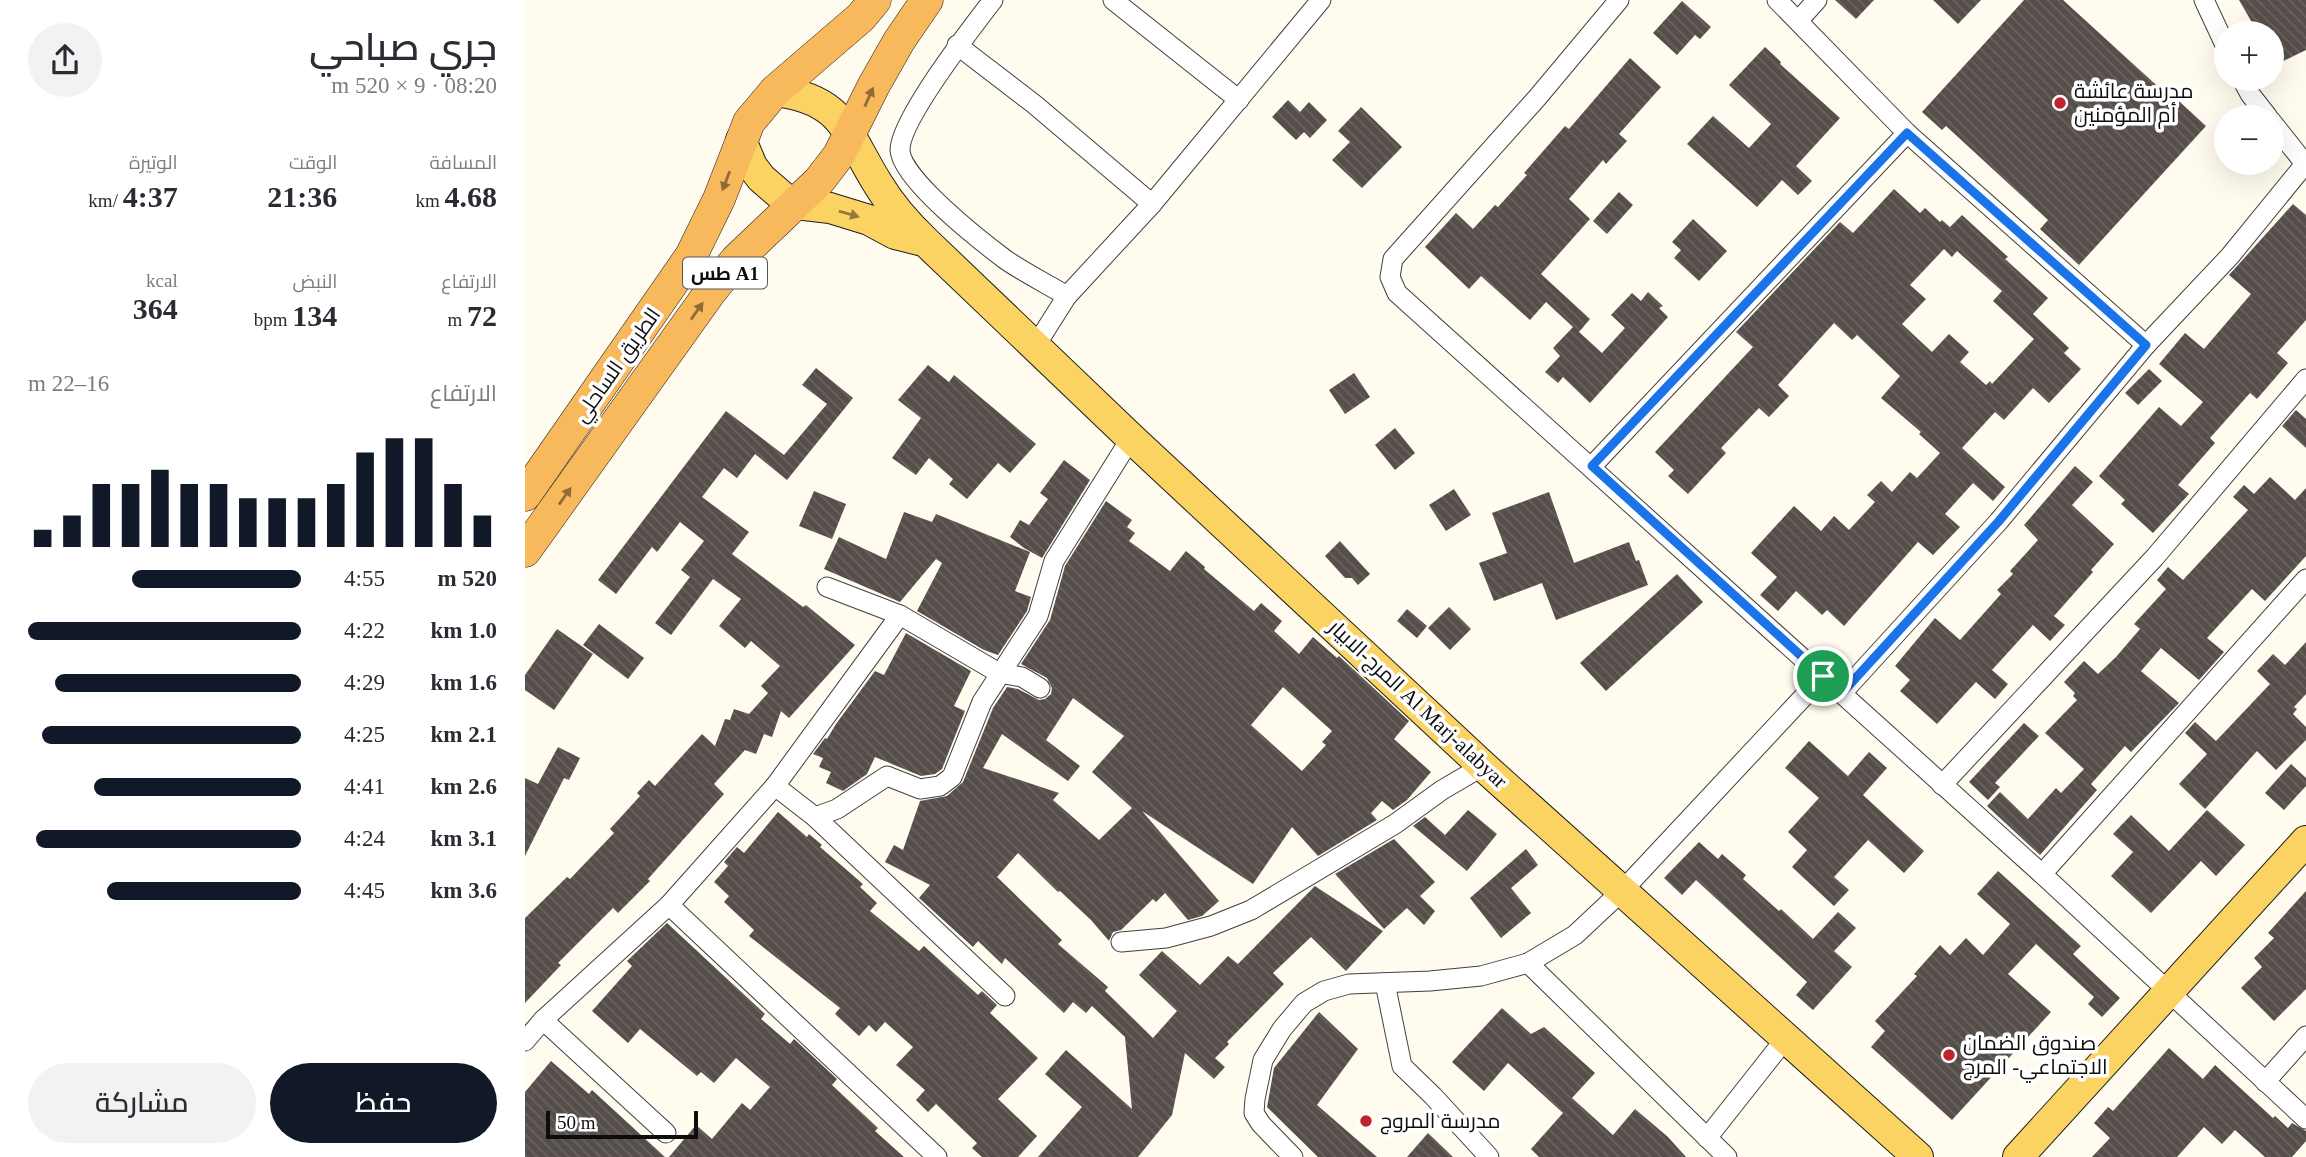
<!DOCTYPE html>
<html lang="ar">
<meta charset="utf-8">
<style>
body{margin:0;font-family:"Times New Roman",Cairo,serif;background:#f2f2f3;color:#2b2b33;direction:rtl;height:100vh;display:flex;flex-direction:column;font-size:26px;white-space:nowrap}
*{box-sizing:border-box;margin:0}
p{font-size:23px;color:#7c7c81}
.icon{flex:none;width:38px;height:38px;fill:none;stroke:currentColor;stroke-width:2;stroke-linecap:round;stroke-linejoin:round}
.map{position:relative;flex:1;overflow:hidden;direction:ltr}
.side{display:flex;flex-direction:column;background:#fff;width:525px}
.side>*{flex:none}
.fabs{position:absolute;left:1689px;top:21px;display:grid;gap:14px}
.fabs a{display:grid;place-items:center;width:70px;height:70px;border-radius:50%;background:#fff;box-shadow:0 7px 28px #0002;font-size:35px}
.scale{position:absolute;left:21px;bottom:18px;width:152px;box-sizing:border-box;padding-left:7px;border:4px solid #0d0d0d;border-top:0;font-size:19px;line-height:24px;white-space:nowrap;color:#0d0d0d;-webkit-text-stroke:5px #fff;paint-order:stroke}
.pin{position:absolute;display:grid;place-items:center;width:60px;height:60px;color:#fff;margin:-30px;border:4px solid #fff;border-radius:50%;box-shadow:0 2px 7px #0007}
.round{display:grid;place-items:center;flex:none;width:74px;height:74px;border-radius:37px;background:#f2f2f3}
.summary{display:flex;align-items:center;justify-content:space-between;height:119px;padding:0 28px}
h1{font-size:38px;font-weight:600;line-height:52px}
.metrics{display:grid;grid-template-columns:repeat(3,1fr);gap:10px;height:119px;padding:7px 28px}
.metrics div{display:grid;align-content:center}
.metrics b{font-size:30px;font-weight:600}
.metrics small{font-size:19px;font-weight:400}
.metrics p{font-size:19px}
.chart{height:196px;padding:14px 28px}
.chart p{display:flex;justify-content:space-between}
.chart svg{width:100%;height:126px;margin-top:7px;stroke:#111827;stroke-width:6}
.primary-button{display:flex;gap:14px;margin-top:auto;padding:14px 28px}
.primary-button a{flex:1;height:80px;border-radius:42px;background:#111827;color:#fff;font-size:28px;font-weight:600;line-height:80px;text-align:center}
.primary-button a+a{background:#f2f2f3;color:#2b2b33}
ul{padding:0 28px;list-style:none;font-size:23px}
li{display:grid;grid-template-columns:112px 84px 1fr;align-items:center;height:52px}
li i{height:18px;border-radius:9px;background:#111827}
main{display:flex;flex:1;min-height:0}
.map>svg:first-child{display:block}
.building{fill:url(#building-back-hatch);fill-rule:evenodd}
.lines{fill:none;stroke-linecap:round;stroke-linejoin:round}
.minor-casing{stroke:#404040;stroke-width:21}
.primary-casing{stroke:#1e1e1e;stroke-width:32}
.trunk-casing{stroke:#1e1e1e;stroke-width:33}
.minor{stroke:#fff;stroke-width:19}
.primary{stroke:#fad363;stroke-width:30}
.trunk{stroke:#f8b85c;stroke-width:32}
.oneway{fill:#8e6b38}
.oneway2{fill:#8f7a3c}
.route-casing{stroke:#fff;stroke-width:14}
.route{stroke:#1a73e8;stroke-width:9}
.poi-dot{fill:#bf242e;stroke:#fff;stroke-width:2.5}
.labels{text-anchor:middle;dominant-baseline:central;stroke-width:7;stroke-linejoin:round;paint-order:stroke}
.shield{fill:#fff;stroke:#565656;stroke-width:2}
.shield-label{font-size:19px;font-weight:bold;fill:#0d0d0d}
.poi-label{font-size:21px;fill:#0d0d0d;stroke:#fff;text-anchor:start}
.street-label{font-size:21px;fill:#0d0d0d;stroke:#fff}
</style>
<main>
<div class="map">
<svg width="1781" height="1157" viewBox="0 0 1781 1157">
<defs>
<pattern id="building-back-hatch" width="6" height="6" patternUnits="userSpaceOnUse" patternTransform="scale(1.75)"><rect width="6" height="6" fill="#564e4a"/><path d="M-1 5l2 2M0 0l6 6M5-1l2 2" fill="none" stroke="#696360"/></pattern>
</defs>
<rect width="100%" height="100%" fill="#fffbee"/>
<g class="building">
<path d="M1310,0H1349L1331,19Z"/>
<path d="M1408,0H1456L1433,24Z"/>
<path d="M1499,0H1538L1640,93L1642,90L1681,126L1554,265L1515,229L1523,220L1421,126L1417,130L1397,112Z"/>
<path d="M1714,0H1781V50L1746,67V33H1733Z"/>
<path d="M1157,1L1186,27L1175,39L1170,35L1152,55L1128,33Z"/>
<path d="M1240,47L1256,62L1255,64L1315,118L1271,166L1287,181L1273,195L1257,180L1232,207L1162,144L1188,116L1224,148L1246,124L1204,85Z"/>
<path d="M1105,58L1136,87L1094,134L1102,141L1081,164L1078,160L1044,199L1065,219L1016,274L1065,319L1054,332L1077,353L1100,328L1086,315L1107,293L1116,301L1123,292L1138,306L1134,308L1143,317L1065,403L1038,377L1033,383L1020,372L1035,356L1028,348L1048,327L1021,302L1005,320L956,276L944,289L900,247L931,213L948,229L970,205L973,207L1002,175L999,173L1040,126L1044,129Z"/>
<path d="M763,100L775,112L784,102L802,120L785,138L779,132L771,140L747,117Z"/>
<path d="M836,107L877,147L837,188L807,160L825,142L813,131Z"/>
<path d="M1369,189L1395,213L1400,208L1415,222L1417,220L1425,227L1437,215L1483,257L1480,259L1523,298L1508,314L1544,348L1539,353L1556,369L1524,403L1508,388L1479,420L1470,412L1437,448L1480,487L1468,501L1448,483L1420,514L1435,527L1408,555L1393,542L1319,626L1302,610L1297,615L1271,591L1253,611L1235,595L1252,577L1226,553L1269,506L1296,531L1309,516L1324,530L1350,502L1342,495L1356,481L1367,492L1385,472L1392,478L1415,453L1394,434L1396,432L1356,398L1375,376L1332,335L1327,340L1309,323L1253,385L1264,396L1244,417L1234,408L1196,448L1201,453L1163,494L1143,476L1149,470L1130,452L1228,347L1211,332L1315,222L1328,233ZM1419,249L1427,257L1432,251L1477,291L1468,301L1509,339L1467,384L1465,381L1461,385L1435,362L1444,352L1424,334L1407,352L1377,324L1401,299L1385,285Z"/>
<path d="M1094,192L1108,205L1082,234L1068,221Z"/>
<path d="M1768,204L1781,215V320L1752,353L1763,363L1732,399L1725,393L1685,438L1690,443L1653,485L1664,494L1628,533L1596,504L1600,500L1574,476L1634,407L1656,426L1678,402L1634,364L1660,333L1679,349L1726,294L1704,275Z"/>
<path d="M1168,219L1202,251L1174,281L1149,258L1156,250L1147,242Z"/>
<path d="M403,365L424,382L429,375L511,444L485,473L473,463L442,499L424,484L428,479L404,458L391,475L367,458L396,418L373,400Z"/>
<path d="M291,368L328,398L262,480L230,454L212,478L199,468L177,497L224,532L207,554L278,607L281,605L330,645L264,718L256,711L247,737L239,734L231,754L220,750L189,784L199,794L123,879L125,881L93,913L88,908L33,963L36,965L0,1003V918L42,877L45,879L89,833L85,829L115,796L112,793L124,780L130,786L177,734L190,746L200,719L205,720L209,709L224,714L243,693L236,686L255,666L226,641L220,648L194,626L216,599L188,579L146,635L130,623L165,577L156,570L179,541L155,522L132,552L127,547L91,594L73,580L201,411L259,455L302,404L277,385Z"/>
<path d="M1624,369L1637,381L1613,405L1600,393Z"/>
<path d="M829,373L845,397L820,414L804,390Z"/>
<path d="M1771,410L1781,419V448L1757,426Z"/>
<path d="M870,428L890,453L870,470L850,445Z"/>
<path d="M539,460L565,480L517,558L499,548L485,537L495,520L504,525L523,499L515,493Z"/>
<path d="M1550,466L1568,482L1547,505L1589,544L1566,570L1568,572L1529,616L1540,625L1525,641L1508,625L1467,670L1483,684L1470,699L1451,682L1412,724L1375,691L1385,680L1370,666L1410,618L1435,640L1476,594L1472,590L1488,574L1485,571L1513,540L1499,525Z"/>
<path d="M1745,477L1770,500L1781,488V556L1740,601L1727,589L1682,638L1699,652L1674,680L1636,648L1616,671L1654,703L1606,752L1600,746L1566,784L1572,790L1515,855L1462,806L1475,792L1503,819L1531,788L1536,793L1559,769L1520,733L1552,700L1548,696L1550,693L1539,682L1559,661L1573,674L1591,657L1615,629L1609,624L1641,589L1632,580L1643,567L1658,580L1723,510L1708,497L1719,485L1729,494Z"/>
<path d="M929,489L946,515L921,531L904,505Z"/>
<path d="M289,491L321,504L307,539L274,526Z"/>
<path d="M1024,492L1049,563L1104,542L1111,561L1114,560L1123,585L1031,620L1017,583L969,601L954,563L982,553L967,513Z"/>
<path d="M581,501L607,520L602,527L610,533L604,541L645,571L661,551L680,567L679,569L729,611L736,603L757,621L749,631L774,654L788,637L812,658L814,656L884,721L869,739L906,772L882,800L868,810L857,801L846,813L852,820L793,856L767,827L728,884L617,811L694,901L677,916L663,920L640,893L631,902L628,899L596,930L588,932L584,941L566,920L535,891L533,892L493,853L472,877L537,940L533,944L583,987L580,991L628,1038L652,1011L614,975L637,951L675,985L703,956L713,964L790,886L858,931L821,971L786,937L748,973L759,984L702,1042L704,1044L690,1058L700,1067L689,1079L660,1053L647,1115L613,1157H513L557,1107L520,1074L541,1050L607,1109L600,1037L567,1006L561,1013L548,1002L539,1013L480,958L477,964L453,941L448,947L394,898L405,885L360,862L369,845L378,850L395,801L422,796L438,782L468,708L482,687L493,689L514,700L520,699L526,694L527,688L522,678L496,664L525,620L540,566ZM758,687L807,731L797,742L801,745L777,771L726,725ZM548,698L599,736L567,772L607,808L574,840L528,800L534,793L458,768L477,734L543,781L555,766L521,740Z"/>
<path d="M379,512L407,522L411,514L505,552L490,591L506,597L502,611L473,655L459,650L392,611L417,563L411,559L375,602L299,569L314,537L361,559Z"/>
<path d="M815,541L845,574L833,585L827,578H820L800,556Z"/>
<path d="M1152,574L1178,602L1081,691L1055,663Z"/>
<path d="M924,607L946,629L925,650L903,628Z"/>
<path d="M882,609L902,626L892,638L872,621Z"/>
<path d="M74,624L119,658L103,679L58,645Z"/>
<path d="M32,629L68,654L29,710L0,690V675Z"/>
<path d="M381,633L446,671L429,706L440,711L417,769L410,774L396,776L350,757L342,774L318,791L301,783L306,772L294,767L298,758L288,754L300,738L302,739L311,724L350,671L359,675Z"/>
<path d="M1781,642V694L1769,707L1772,709L1768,714L1781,727V740L1751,770L1732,751L1680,809L1654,784L1682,754L1660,733L1670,722L1691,741L1745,684L1732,671L1748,654L1760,665Z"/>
<path d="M1499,723L1514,736L1470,783L1475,787L1463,800L1444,782Z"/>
<path d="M1284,741L1323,776L1344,752L1362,768L1338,795L1399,851L1379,873L1343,840L1309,877L1324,890L1309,906L1267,867L1282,850L1263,832L1294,798L1260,768Z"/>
<path d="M33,747L55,758L44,780L39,778L0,856V778L13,784Z"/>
<path d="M1766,764L1781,778V786L1759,810L1740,793Z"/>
<path d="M943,810L972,834L942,871L888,826L900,817L920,835Z"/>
<path d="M1682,810L1720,845L1691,876L1676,861L1626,913L1586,876L1608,852L1588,834L1606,815L1644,851Z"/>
<path d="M253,812L282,837L284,834L297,845L295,847L338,884L335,887L352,903L345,911L394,951L399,946L453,995L457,991L472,1005L465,1013L513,1058L473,1099L512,1136L493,1157H457L447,1148L452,1143L411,1104L403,1112L391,1100L400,1090L371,1065L388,1047L360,1022L351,1032L344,1025L334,1036L310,1014L315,1008L224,936L229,930L199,902L204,896L189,882L203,866L199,862L212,847L219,853Z"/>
<path d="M869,839L910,882L895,896L910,911L899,925L882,908L859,929L810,874Z"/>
<path d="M1174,842L1193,859L1197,854L1221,875L1218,879L1254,911L1256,909L1288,939L1313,912L1331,928L1309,951L1327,967L1288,1010L1271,995L1282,982L1171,880L1157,895L1139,878Z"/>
<path d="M1001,849L1013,865L986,888L1006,913L976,938L945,898Z"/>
<path d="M1473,871L1556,946L1548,954L1595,998L1577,1017L1563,1004L1569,997L1511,944L1483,974L1526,1012L1427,1120L1346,1047L1360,1031L1350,1021L1392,976L1389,974L1415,945L1425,955L1441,938L1458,955L1485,924L1452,894Z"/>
<path d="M1781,891V989L1749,1021L1716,988L1737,967L1729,958L1749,938L1743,933Z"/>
<path d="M142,923L240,1014L236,1019L265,1044L269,1039L312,1079L307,1085L353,1128L350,1131L379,1157H144L171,1125L187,1139L217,1103L225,1110L245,1087L211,1058L189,1083L176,1072L172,1076L115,1029L103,1043L67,1011L107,966L102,961Z"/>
<path d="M977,1008L1006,1034L1019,1027L1070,1073L1047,1098L1088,1135L1110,1109L1143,1137L1161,1157H1014L1006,1149L1038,1113L983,1063L959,1091L927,1062Z"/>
<path d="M794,1012L833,1049L792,1105L852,1157H793L742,1107L749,1068Z"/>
<path d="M1644,1048L1678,1079L1690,1065L1748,1118L1750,1116L1763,1128L1767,1123L1781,1131V1141L1767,1157H1740L1710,1130L1697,1144L1679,1127L1652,1157H1567L1585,1138L1569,1123L1583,1107L1588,1111Z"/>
<path d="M26,1061L64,1094L67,1090L140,1157H0V1092Z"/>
<path d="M903,1133L928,1157H882Z"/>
</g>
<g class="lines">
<g class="minor-casing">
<g id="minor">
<path d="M468,0C448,26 375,120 375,150C376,179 457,242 481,260C500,273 522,284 542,296"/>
<path d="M588,0L714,100"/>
<path d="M1094,0L1012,98L868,259L865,277L872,293L1517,874L1781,1119"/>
<path d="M1252,0L1382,133L1621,345"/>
<path d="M1679,0L1701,47"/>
<path d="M1274,20L1292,0"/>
<path d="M432,45L509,104L627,204"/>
<path d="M1717,79L1725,94L1743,117"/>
<path d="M1746,121L1781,165"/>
<path d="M511,345L542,296L627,204L796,0"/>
<path d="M1067,466L1382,133"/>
<path d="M302,587L375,615L474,673L497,677L515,688"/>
<path d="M1317,693L1474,521L1621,345L1705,256L1780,164"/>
<path d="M1417,785L1630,557L1781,379"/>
<path d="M250,786L290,817L480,996"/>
<path d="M290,817L312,809L362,776L395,789L415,786L427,777L457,702L513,616L529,561L606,438"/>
<path d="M1517,874L1781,579"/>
<path d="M144,905L412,1157"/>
<path d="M596,942L641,938L686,926L726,910L870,824L917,790L958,766"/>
<path d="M1003,963L1202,1157"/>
<path d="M860,983L877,1066L908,1096L964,1157"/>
<path d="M18,1020L141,1133"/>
<path d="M0,1041L18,1020L144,905L250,786L375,615"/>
<path d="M1740,1082L1781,1036"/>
<path d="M1182,1138L1261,1038"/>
<path d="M768,1157L736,1124L729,1113L730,1099L738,1060L757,1029L779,1003L799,991L824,984L905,981L956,976L1003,963L1050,935L1098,890L1298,676"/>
</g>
</g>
<g class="primary-casing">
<g id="primary">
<path d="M250,91C319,99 321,133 353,184C366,206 382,224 401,242L606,438L958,766L1393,1157"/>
<path d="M216,140L227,166L236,178L258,197L271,204L305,208L344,220L370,234L394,240"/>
<path d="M1493,1157L1781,841"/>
</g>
</g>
<g class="trunk-casing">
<g id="trunk">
<path d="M0,495L166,256L194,199L224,122L250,91L336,17L350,0"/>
<path d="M0,551L186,291L211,260L294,181L314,155L349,85L374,41L402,0"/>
</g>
</g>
<use href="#minor" class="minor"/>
<use href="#primary" class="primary"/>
<use href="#trunk" class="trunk"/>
</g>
<defs><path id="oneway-solid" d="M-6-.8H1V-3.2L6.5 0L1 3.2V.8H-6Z" transform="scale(1.75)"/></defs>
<g class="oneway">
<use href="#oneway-solid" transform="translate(344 97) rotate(-66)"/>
<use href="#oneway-solid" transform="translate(201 181) rotate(111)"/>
<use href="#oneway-solid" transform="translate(172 311) rotate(-55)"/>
<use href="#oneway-solid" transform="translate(40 496) rotate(-55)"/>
</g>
<use class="oneway2" href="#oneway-solid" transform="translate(324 214) rotate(16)"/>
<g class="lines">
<g class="route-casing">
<path id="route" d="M1382,133L1621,345L1474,521L1317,693L1067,466Z"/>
</g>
<use href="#route" class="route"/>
</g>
<g class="poi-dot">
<circle cx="1535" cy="103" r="7"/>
<circle cx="1424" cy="1055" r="7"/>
<circle cx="841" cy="1121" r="7"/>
</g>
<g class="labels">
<rect class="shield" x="158" y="257.5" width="84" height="31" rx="5"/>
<g class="shield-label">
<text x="200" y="273">طس A1</text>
</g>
<g class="poi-label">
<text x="1549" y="91">مدرسة عائشة<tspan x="1549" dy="24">أم المؤمنين</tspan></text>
<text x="1438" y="1043">صندوق الضمان<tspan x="1438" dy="24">الاجتماعي- المرج</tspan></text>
<text x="855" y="1121">مدرسة المروج</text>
</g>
<g class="street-label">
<text transform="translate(92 365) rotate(-55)">الطريق الساحلي</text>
<text transform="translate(893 704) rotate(43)">المرج-الابيار Al Marj-alabyar</text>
</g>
</g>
</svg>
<div class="fabs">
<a>+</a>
<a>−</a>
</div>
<div class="scale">50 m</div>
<div class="pin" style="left:1298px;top:676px;background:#1e9e55"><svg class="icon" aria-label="arrive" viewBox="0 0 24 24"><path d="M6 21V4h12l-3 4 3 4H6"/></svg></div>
</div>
<section class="side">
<div class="summary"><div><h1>جري صباحي</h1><p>08:20 · 9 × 520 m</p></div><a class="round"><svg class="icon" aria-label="share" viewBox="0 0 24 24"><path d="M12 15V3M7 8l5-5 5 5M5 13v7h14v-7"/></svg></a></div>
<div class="metrics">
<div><p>المسافة</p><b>4.68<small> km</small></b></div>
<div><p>الوقت</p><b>21:36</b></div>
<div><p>الوتيرة</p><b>4:37<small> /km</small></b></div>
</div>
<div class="metrics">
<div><p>الارتفاع</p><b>72<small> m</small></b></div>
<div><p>النبض</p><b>134<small> bpm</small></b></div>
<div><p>kcal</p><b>364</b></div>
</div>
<div class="chart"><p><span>الارتفاع</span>16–22 m</p>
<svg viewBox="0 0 160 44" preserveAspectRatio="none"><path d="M5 44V38M15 44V33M25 44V22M35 44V22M45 44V17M55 44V22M65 44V22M75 44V27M85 44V27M95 44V27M105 44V22M115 44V11M125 44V6M135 44V6M145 44V22M155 44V33"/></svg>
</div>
<ul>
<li><b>520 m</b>4:55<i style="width:62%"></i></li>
<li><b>1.0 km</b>4:22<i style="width:100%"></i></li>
<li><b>1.6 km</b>4:29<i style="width:90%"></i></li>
<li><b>2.1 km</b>4:25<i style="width:95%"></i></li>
<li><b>2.6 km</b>4:41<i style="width:76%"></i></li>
<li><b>3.1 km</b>4:24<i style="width:97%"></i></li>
<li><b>3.6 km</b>4:45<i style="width:71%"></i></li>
</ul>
<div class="primary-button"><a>حفظ</a><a>مشاركة</a></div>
</section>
</main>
